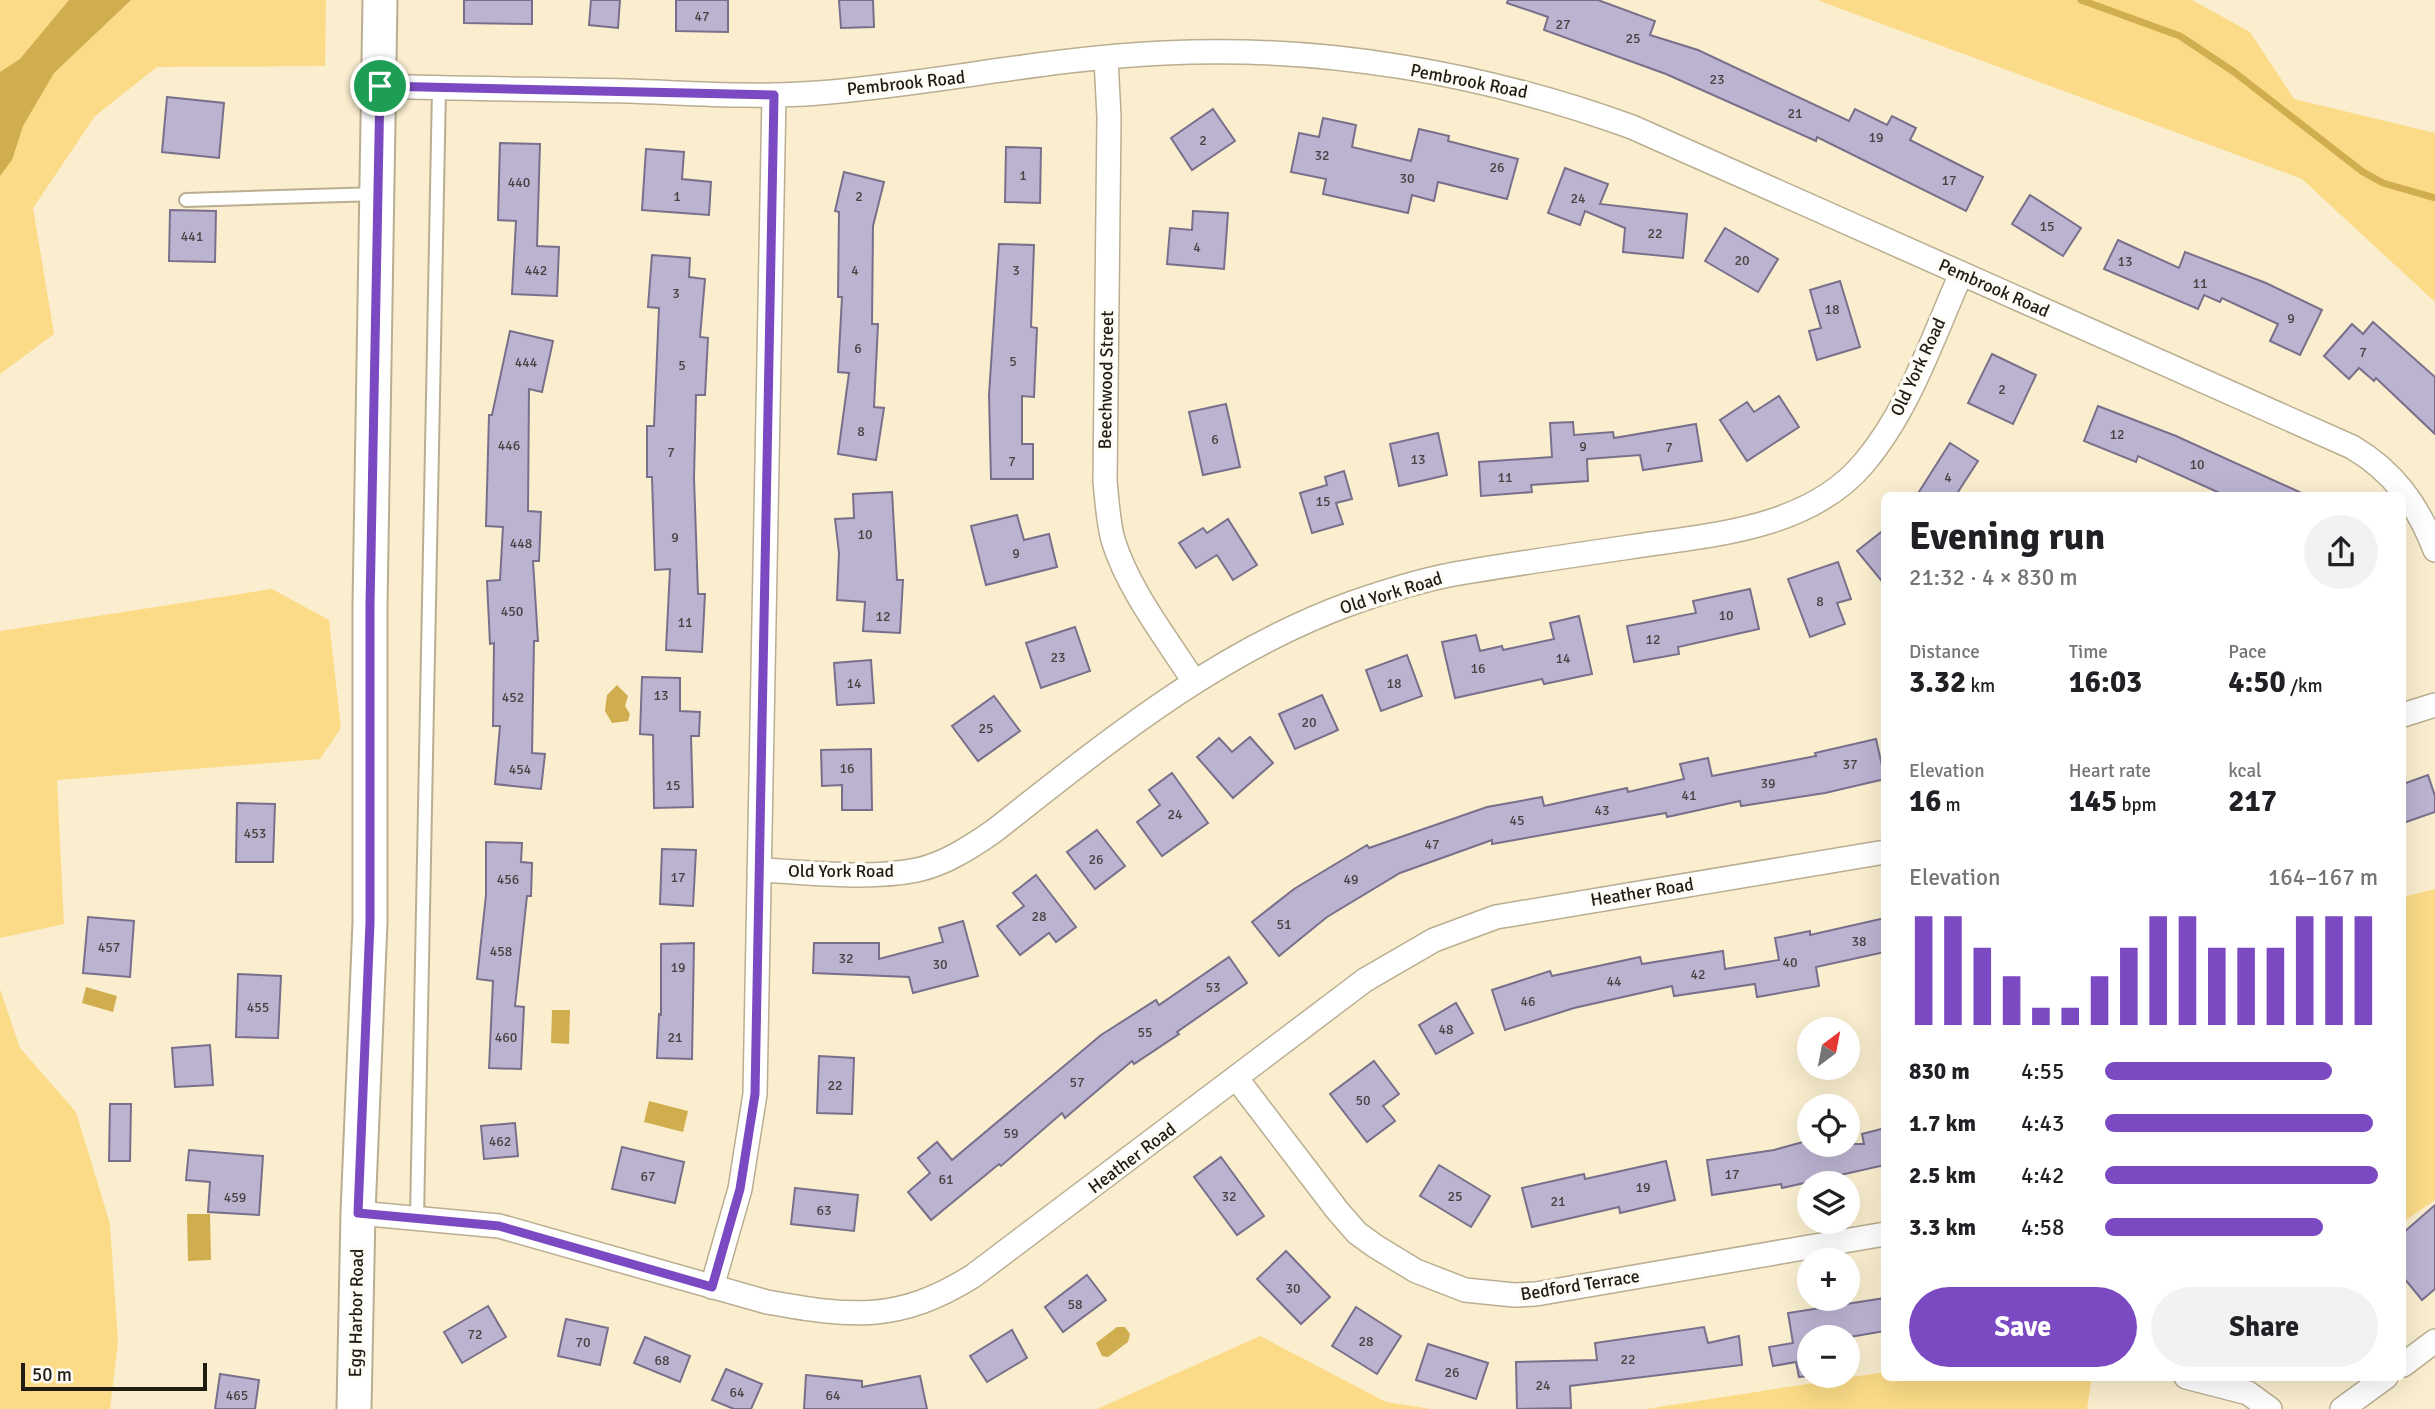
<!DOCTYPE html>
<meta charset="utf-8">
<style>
body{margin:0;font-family:Signika,sans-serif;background:#f2f2f2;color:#202124;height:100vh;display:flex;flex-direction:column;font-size:26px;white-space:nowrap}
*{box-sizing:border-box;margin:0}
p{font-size:23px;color:#757577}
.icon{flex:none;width:38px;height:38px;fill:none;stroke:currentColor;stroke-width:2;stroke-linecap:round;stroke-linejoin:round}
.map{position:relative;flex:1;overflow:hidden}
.sheet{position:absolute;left:1881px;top:492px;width:525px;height:889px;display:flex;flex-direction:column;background:#fff;border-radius:10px;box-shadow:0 7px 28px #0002}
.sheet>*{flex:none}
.needle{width:46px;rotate:32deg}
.fabs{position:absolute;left:1797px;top:1017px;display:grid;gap:14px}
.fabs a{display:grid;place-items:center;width:63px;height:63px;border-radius:50%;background:#fff;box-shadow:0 7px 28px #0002;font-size:35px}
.scale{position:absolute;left:21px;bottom:18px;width:186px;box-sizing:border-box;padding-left:7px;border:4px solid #211c11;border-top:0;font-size:19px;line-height:24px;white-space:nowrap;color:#211c11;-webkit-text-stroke:5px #fefcf6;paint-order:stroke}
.pin{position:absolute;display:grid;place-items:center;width:60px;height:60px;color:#fff;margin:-30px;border:4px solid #fff;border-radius:50%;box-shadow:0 2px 7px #0007}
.round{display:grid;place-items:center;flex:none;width:74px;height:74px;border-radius:37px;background:#f2f2f2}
.head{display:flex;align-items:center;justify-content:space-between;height:119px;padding:0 28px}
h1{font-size:38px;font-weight:800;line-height:52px}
.stats{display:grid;grid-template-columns:repeat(3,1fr);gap:10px;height:119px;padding:7px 28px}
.stats div{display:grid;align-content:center}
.stats b{font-size:30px;font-weight:800}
.stats small{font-size:19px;font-weight:400}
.stats p{font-size:19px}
.chart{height:196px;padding:14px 28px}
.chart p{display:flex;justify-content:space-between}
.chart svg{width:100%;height:126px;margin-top:7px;stroke:#7b4ac2;stroke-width:6}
.button{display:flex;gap:14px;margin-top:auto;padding:14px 28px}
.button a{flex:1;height:80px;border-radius:42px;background:#7b4ac2;color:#fff;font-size:28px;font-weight:800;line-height:80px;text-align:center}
.button a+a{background:#f2f2f2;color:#202124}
ul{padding:0 28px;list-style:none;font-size:23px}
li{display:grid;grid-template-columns:112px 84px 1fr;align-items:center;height:52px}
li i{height:18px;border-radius:9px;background:#7b4ac2}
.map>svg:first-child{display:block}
.green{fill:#fbdb87}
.water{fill:#d0ae4f}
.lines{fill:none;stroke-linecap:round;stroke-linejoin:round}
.stream{stroke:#d0ae4f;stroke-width:7}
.building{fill:#bcb3d1;stroke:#78708b;stroke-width:2}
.lane-casing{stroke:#b9ae90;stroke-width:16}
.street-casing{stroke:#b9ae90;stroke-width:26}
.secondary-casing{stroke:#b9ae90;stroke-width:37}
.lane{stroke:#fff;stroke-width:12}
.street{stroke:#fff;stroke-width:23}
.secondary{stroke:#fff;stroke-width:33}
.route-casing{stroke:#fff;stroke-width:14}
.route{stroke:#7b4ac2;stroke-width:9}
.labels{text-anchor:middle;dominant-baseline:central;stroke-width:7;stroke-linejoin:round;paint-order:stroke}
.number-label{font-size:14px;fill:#484241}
.street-label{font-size:18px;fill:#211c11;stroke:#fefcf6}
</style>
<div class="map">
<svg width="2435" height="1409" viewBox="0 0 2435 1409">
<rect width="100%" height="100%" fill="#faeecf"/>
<g class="green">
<path d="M0,0H326L325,66L157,67L95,116L33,208L54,334L0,374Z"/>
<path d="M1817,0H2192L2250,32L2294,99L2435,133V302L2302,179Z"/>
<path d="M272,589L329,620L341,728L320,759L57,780L64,924L0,938V631Z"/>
<path d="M2435,889V1200L2403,1222V897Z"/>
<path d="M0,989L20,1048L76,1112L110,1224L118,1342L110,1409H0Z"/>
<path d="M1260,1336L1386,1402L1431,1409H1097Z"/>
<path d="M1885,1372V1377H2092L2087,1409H1646Z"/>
</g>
<g class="water">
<path d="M69,0H131L54,73L23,126L12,160L0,176V72L20,59Z"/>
<path d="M617,685L628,696L625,706L630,714L628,721L612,723L605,711L607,695Z"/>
<path d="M86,987L117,996L113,1012L82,1003Z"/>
<path d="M552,1010H570L569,1044L551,1043Z"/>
<path d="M649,1101L688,1111L683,1132L644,1122Z"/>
<path d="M187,1214H210L211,1260L188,1261Z"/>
<path d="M1117,1327H1125L1130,1334L1128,1342L1108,1357L1102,1356L1096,1343Z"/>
</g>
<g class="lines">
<path class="stream" d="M2081,0L2180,36L2234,72L2363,172L2383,183L2435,198"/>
</g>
<g class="building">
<path d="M464,0H532V24L464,23Z"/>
<path d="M591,0H620L618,28L589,25Z"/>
<path d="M676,0H728V32L676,31Z"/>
<path d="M839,0H873L874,27L841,28Z"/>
<path d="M1508,0H1598L1655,21L1650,35L1698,50L1849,121L1855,109L1887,125L1892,116L1916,128L1910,140L1983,177L1966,211L1817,137L1816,141L1666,74L1544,30L1548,17L1507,3Z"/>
<path d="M167,97L224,103L219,158L162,152Z"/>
<path d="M1213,109L1235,141L1192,170L1171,138Z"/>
<path d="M1323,118L1356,125L1352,147L1411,161L1419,129L1449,136L1448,141L1518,159L1507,199L1438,182L1434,201L1412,195L1408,213L1323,194L1326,179L1291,172L1299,133L1319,137Z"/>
<path d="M500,143L540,144L537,246L559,247L557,296L512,294L516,221L498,220Z"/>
<path d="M1006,147L1041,148L1040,203L1005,202Z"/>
<path d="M646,149L684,152L682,179L711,182L709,215L642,210Z"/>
<path d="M1565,168L1608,184L1600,204L1687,214L1683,258L1623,252L1625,228L1585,211L1580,225L1548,213Z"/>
<path d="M844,172L884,182L873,226L872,324H878L874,407L884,408L876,460L838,454L849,373L838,372L842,297H838L839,212L835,211Z"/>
<path d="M2030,195L2081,228L2063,256L2012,224Z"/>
<path d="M170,210L216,211L215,262L169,261Z"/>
<path d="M1193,211L1228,213L1224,269L1167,264L1170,228L1192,230Z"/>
<path d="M1725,228L1778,259L1758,292L1705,261Z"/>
<path d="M2118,240L2179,268L2185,252L2266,283L2322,310L2300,355L2270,341L2278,324L2222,298L2220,302L2204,295L2198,309L2104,269Z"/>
<path d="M999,244L1034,245L1031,327L1037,328L1034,397L1022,396V444H1033V479H991L989,395Z"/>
<path d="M652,255L690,258L689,277L705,279L700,337L708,338L705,395H696L694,478L698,594H705L702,652L666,650L670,569L655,570L652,477H647V426H654L659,308L648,307Z"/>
<path d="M1840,281L1860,347L1817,360L1809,331L1821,328L1810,290Z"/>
<path d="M2373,322L2435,377V434L2376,378L2374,381L2359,368L2349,379L2324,356L2352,324L2363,334Z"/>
<path d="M510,331L553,341L542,392L529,389L528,511L541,512L539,561H533L538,641H534L532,753L545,754L541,789L495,784L500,726H493L494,643L490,644L487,581L500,580L503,527L486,526L489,415H492Z"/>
<path d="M1992,354L2036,375L2013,424L1968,403Z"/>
<path d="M1779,396L1799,427L1747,461L1720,420L1747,402L1754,412Z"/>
<path d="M1226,404L1240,467L1203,475L1189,412Z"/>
<path d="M2098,406L2176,436L2306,495H2224L2138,456L2136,462L2084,441Z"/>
<path d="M1573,422L1574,435L1613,432L1614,438L1696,424L1702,461L1643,470L1640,455L1587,459L1588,481L1531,485L1532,492L1481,496L1479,462L1552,457L1550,423Z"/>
<path d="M1438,433L1447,475L1399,486L1390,444Z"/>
<path d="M1950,443L1978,461L1956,495H1917Z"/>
<path d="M1344,471L1352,499L1336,503L1343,524L1312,533L1300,493L1327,485L1325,477Z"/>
<path d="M892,492L897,580H903L900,633L863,631L865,602L837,600L839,553L835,519L854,518L853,494Z"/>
<path d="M1017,515L1024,540L1049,534L1057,567L986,585L971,526Z"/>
<path d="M1228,519L1257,565L1233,580L1217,555L1196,568L1179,543L1203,528L1207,533Z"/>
<path d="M1885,529V585L1857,551Z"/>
<path d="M1838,562L1851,599L1837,603L1845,624L1810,637L1788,579Z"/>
<path d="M1750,589L1759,629L1678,647L1679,654L1634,662L1627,626L1696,613L1693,601Z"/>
<path d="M1579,616L1592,674L1544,684L1542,679L1455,698L1442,642L1476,635L1480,651L1502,646L1503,650L1554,639L1550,623Z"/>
<path d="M1075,627L1090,671L1041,688L1026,643Z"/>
<path d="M1407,655L1422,696L1381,711L1366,670Z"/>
<path d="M871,660L874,703L837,705L834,663Z"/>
<path d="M642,677L680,678V711L700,712L699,736H691L693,807L654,808L653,735L640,734Z"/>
<path d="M1322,695L1338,730L1295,749L1279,714Z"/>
<path d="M994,696L1020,731L978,761L952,726Z"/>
<path d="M1250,737L1273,763L1233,798L1197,757L1219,738L1232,752Z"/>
<path d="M1876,739L1885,779L1825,793L1741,806L1740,801L1667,817L1666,813L1492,844V840L1400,873L1327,917L1279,956L1252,922L1294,889L1367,845L1369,848L1487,807L1542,797L1544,806L1627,788L1628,792L1684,779L1680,764L1708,758L1712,776L1816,756L1815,753Z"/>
<path d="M871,749L872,810H842V785L822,786L821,750Z"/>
<path d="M1172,773L1208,823L1162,856L1137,822L1160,805L1149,790Z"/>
<path d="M2428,775L2435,796V812L2403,823V784Z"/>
<path d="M237,803L275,804L273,862H236Z"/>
<path d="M1097,830L1125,866L1095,889L1067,852Z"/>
<path d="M486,842L522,843L521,862L532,863L531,896H527L515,1006L524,1007L521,1069L489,1068L493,981L477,979L486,895Z"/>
<path d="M662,849L696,850L693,906L660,904Z"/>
<path d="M1036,875L1076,927L1056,942L1049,933L1020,955L997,926L1024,906L1013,893Z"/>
<path d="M88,917L134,921L130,977L83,973Z"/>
<path d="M1885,918V952L1816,967L1819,986L1757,997L1755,984L1674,996L1672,986L1574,1008L1505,1030L1492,990L1550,971L1552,976L1640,957L1642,964L1723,951L1725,969L1779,960L1775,938L1810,931V935Z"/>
<path d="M963,921L978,976L913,993L909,977L813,973L814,943H879V959L943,942L939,928Z"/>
<path d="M694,943L692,1059L657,1058L659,1014L661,1015V944Z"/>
<path d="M1229,957L1247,983L1177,1032L1179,1034L1134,1064L1132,1061L1065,1118L1062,1113L1001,1166L999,1164L931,1220L908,1192L930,1173L918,1158L937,1142L952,1160L1101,1035L1156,1000L1159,1005Z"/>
<path d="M238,974L281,976L278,1038L236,1037Z"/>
<path d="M1456,1003L1473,1033L1436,1054L1419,1025Z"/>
<path d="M210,1045L213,1085L175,1087L172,1048Z"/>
<path d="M819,1056L854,1058L852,1114L817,1113Z"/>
<path d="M1374,1061L1399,1094L1383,1106L1395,1121L1367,1142L1330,1094Z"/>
<path d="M110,1104H131L130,1161H109Z"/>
<path d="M515,1123L518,1156L484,1159L481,1126Z"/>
<path d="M1885,1128V1165L1782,1188L1781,1184L1712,1195L1707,1160L1774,1150L1810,1140V1144H1864L1862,1134Z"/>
<path d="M622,1147L684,1162L675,1203L612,1189Z"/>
<path d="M189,1150L263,1156L259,1215L208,1212L210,1182L186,1180Z"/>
<path d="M1221,1157L1264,1216L1237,1235L1194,1177Z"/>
<path d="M1666,1161L1675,1200L1620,1213L1619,1207L1532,1227L1522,1188L1584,1174L1585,1179Z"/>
<path d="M1439,1165L1490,1196L1471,1227L1420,1196Z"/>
<path d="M795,1188L858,1195L854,1231L791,1224Z"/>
<path d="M2435,1205V1289L2422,1300L2403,1277V1233Z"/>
<path d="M1286,1251L1330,1297L1301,1324L1257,1279Z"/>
<path d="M1087,1275L1106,1300L1063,1332L1045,1307Z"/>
<path d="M1885,1298V1331L1850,1337H1810V1376L1799,1377L1796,1362L1773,1366L1769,1347L1793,1343L1788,1313Z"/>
<path d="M488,1306L506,1337L462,1363L444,1332Z"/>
<path d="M1356,1307L1401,1336L1377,1374L1332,1346Z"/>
<path d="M566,1319L608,1328L600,1365L558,1356Z"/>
<path d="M1704,1327L1708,1343L1739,1336L1742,1365L1570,1386L1571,1408L1517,1409L1516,1362L1597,1360L1595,1343Z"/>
<path d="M1012,1330L1027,1358L987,1382L970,1356Z"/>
<path d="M645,1337L690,1356L680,1382L634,1363Z"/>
<path d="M1428,1344L1488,1363L1476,1399L1416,1380Z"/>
<path d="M726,1369L762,1384L751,1409H734L712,1400Z"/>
<path d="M220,1374L259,1380L255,1409H215Z"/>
<path d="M806,1375L862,1381V1387L920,1376L927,1409H804Z"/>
</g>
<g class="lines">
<g class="lane-casing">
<g id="lane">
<path d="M186,200L377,194"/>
<path d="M417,1218L439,88"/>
</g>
</g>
<g class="street-casing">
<g id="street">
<path d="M1106,59L1109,117L1105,481C1107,501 1108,521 1113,540C1129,591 1165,636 1193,680"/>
<path d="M380,86C462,89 545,89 627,91C690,93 755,98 818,93C934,84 1048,58 1164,53C1323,45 1483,73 1632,127L2352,447C2393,471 2418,505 2435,550"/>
<path d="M2403,715L2435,705"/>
<path d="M759,870C810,872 867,880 917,870C945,864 971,847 994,831C1106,743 1216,652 1352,603C1389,590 1427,578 1466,572C1520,563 1575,555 1630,547C1709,535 1808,530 1864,463C1909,410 1933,337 1961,274"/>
<path d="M1237,1079L1337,1210L1357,1233L1375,1246L1416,1271L1465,1290L1514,1295L1536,1294L1885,1234"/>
<path d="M358,1213L499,1226L767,1302C851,1317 898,1323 973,1276L1365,980L1434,940L1496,917L1885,852"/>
<path d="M712,1287L740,1189L755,1094L774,95"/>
<path d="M2403,1365L2435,1341"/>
<path d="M2186,1377L2248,1393L2270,1409"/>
<path d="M2342,1409L2386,1377"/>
</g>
</g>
<g class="secondary-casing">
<path id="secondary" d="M354,1409L358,1213L370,922V606L380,0"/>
</g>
<use href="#lane" class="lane"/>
<use href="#street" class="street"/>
<use href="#secondary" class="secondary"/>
</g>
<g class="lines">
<g class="route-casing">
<path id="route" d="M380,86L774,95L755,1094L740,1189L712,1287L499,1226L358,1213L370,922V606Z"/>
</g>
<use href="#route" class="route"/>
</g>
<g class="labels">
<g class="number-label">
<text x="702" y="16">47</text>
<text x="1563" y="24">27</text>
<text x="1633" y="38">25</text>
<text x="1717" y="79">23</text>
<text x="1795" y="113">21</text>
<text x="1876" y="137">19</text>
<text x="1203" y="140">2</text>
<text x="1322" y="155">32</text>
<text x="1497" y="167">26</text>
<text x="1023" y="175">1</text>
<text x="1407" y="178">30</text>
<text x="1949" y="180">17</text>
<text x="519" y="182">440</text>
<text x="677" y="196">1</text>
<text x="859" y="196">2</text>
<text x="1578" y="198">24</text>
<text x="2047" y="226">15</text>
<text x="1655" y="233">22</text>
<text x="192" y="236">441</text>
<text x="1197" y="247">4</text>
<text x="1742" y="260">20</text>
<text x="2125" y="261">13</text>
<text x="536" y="270">442</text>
<text x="855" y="270">4</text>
<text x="1016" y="270">3</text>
<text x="2200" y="283">11</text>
<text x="676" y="293">3</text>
<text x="1832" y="309">18</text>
<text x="2291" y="318">9</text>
<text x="858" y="348">6</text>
<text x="2363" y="352">7</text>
<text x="1013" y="361">5</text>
<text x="526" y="362">444</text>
<text x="682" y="365">5</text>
<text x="2002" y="389">2</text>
<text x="861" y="431">8</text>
<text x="2117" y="434">12</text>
<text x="1215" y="439">6</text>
<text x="509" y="445">446</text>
<text x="1583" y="446">9</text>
<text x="1669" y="447">7</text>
<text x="671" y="452">7</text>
<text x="1418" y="459">13</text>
<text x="1012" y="461">7</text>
<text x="2197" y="464">10</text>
<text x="1505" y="477">11</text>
<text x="1948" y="477">4</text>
<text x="1323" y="501">15</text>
<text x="865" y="534">10</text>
<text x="675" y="537">9</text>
<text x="521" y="543">448</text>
<text x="1016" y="553">9</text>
<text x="1820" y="601">8</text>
<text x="512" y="611">450</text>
<text x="1726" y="615">10</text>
<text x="883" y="616">12</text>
<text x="685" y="622">11</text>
<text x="1653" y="639">12</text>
<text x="1058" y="657">23</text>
<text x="1563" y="658">14</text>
<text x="1478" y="668">16</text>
<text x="854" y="683">14</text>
<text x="1394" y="683">18</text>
<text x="661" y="695">13</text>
<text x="513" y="697">452</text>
<text x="1309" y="722">20</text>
<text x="986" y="728">25</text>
<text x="1850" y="764">37</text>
<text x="847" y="768">16</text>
<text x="520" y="769">454</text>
<text x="1768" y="783">39</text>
<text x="673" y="785">15</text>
<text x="1689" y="795">41</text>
<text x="1602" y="810">43</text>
<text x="1175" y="814">24</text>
<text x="1517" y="820">45</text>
<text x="255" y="833">453</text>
<text x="1432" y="844">47</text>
<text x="1096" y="859">26</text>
<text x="678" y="877">17</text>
<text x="508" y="879">456</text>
<text x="1351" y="879">49</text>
<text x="1039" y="916">28</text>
<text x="1284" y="924">51</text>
<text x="1859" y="941">38</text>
<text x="109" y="947">457</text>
<text x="501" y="951">458</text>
<text x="846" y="958">32</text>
<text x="1790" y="962">40</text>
<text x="940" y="964">30</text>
<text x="678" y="967">19</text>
<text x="1698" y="974">42</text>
<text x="1614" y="981">44</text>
<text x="1213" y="987">53</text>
<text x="1528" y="1001">46</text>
<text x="258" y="1007">455</text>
<text x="1446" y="1029">48</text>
<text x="1145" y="1032">55</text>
<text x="506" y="1037">460</text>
<text x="675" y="1037">21</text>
<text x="1077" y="1082">57</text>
<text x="835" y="1085">22</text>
<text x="1363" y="1100">50</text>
<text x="1011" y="1133">59</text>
<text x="500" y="1141">462</text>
<text x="1732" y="1174">17</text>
<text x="648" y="1176">67</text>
<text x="946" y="1179">61</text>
<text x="1643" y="1187">19</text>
<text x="1229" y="1196">32</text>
<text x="1455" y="1196">25</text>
<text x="235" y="1197">459</text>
<text x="1558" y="1201">21</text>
<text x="824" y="1210">63</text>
<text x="1293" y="1288">30</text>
<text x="1075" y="1304">58</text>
<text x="475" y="1334">72</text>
<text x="1366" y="1341">28</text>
<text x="583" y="1342">70</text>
<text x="1628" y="1359">22</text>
<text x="662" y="1360">68</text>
<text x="1452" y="1372">26</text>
<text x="1543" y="1385">24</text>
<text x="737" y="1392">64</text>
<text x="237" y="1395">465</text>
<text x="833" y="1395">64</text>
</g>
<g class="street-label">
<text transform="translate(1469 81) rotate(11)">Pembrook Road</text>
<text transform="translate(906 83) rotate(-6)">Pembrook Road</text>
<text transform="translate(1994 288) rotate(24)">Pembrook Road</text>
<text transform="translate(1918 367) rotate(-65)">Old York Road</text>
<text transform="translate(1106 380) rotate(-89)">Beechwood Street</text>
<text transform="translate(1391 593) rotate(-17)">Old York Road</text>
<text x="841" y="871">Old York Road</text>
<text transform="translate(1642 892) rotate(-9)">Heather Road</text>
<text transform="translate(1132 1158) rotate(-37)">Heather Road</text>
<text transform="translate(1580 1285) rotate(-9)">Bedford Terrace</text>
<text transform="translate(356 1313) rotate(-89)">Egg Harbor Road</text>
</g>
</g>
</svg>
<div class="fabs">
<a><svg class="needle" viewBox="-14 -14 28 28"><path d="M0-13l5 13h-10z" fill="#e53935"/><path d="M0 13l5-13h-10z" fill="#757577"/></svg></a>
<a><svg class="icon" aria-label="locate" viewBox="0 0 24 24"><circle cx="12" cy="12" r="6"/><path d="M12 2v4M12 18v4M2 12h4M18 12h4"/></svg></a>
<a><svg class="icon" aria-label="layers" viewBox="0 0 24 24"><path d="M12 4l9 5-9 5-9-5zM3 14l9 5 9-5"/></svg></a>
<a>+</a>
<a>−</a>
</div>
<div class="scale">50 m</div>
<div class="pin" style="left:380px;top:86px;background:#1e9e55"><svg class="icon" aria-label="arrive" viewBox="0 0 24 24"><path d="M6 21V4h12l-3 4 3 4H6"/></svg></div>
<section class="sheet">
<div class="head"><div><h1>Evening run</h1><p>21:32 · 4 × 830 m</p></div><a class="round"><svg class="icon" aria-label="share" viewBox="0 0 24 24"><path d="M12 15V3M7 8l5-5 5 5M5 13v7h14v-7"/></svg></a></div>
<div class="stats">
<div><p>Distance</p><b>3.32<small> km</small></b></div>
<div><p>Time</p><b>16:03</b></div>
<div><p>Pace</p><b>4:50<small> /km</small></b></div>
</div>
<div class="stats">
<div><p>Elevation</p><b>16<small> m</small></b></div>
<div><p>Heart rate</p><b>145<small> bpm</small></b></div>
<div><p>kcal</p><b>217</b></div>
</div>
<div class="chart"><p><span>Elevation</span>164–167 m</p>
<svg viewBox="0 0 160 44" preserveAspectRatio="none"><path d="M5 44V6M15 44V6M25 44V17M35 44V27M45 44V38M55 44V38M65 44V27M75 44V17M85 44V6M95 44V6M105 44V17M115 44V17M125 44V17M135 44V6M145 44V6M155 44V6"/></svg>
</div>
<ul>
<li><b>830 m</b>4:55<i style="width:83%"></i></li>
<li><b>1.7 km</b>4:43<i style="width:98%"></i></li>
<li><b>2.5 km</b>4:42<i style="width:100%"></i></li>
<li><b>3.3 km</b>4:58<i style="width:80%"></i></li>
</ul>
<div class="button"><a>Save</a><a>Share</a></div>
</section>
</div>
